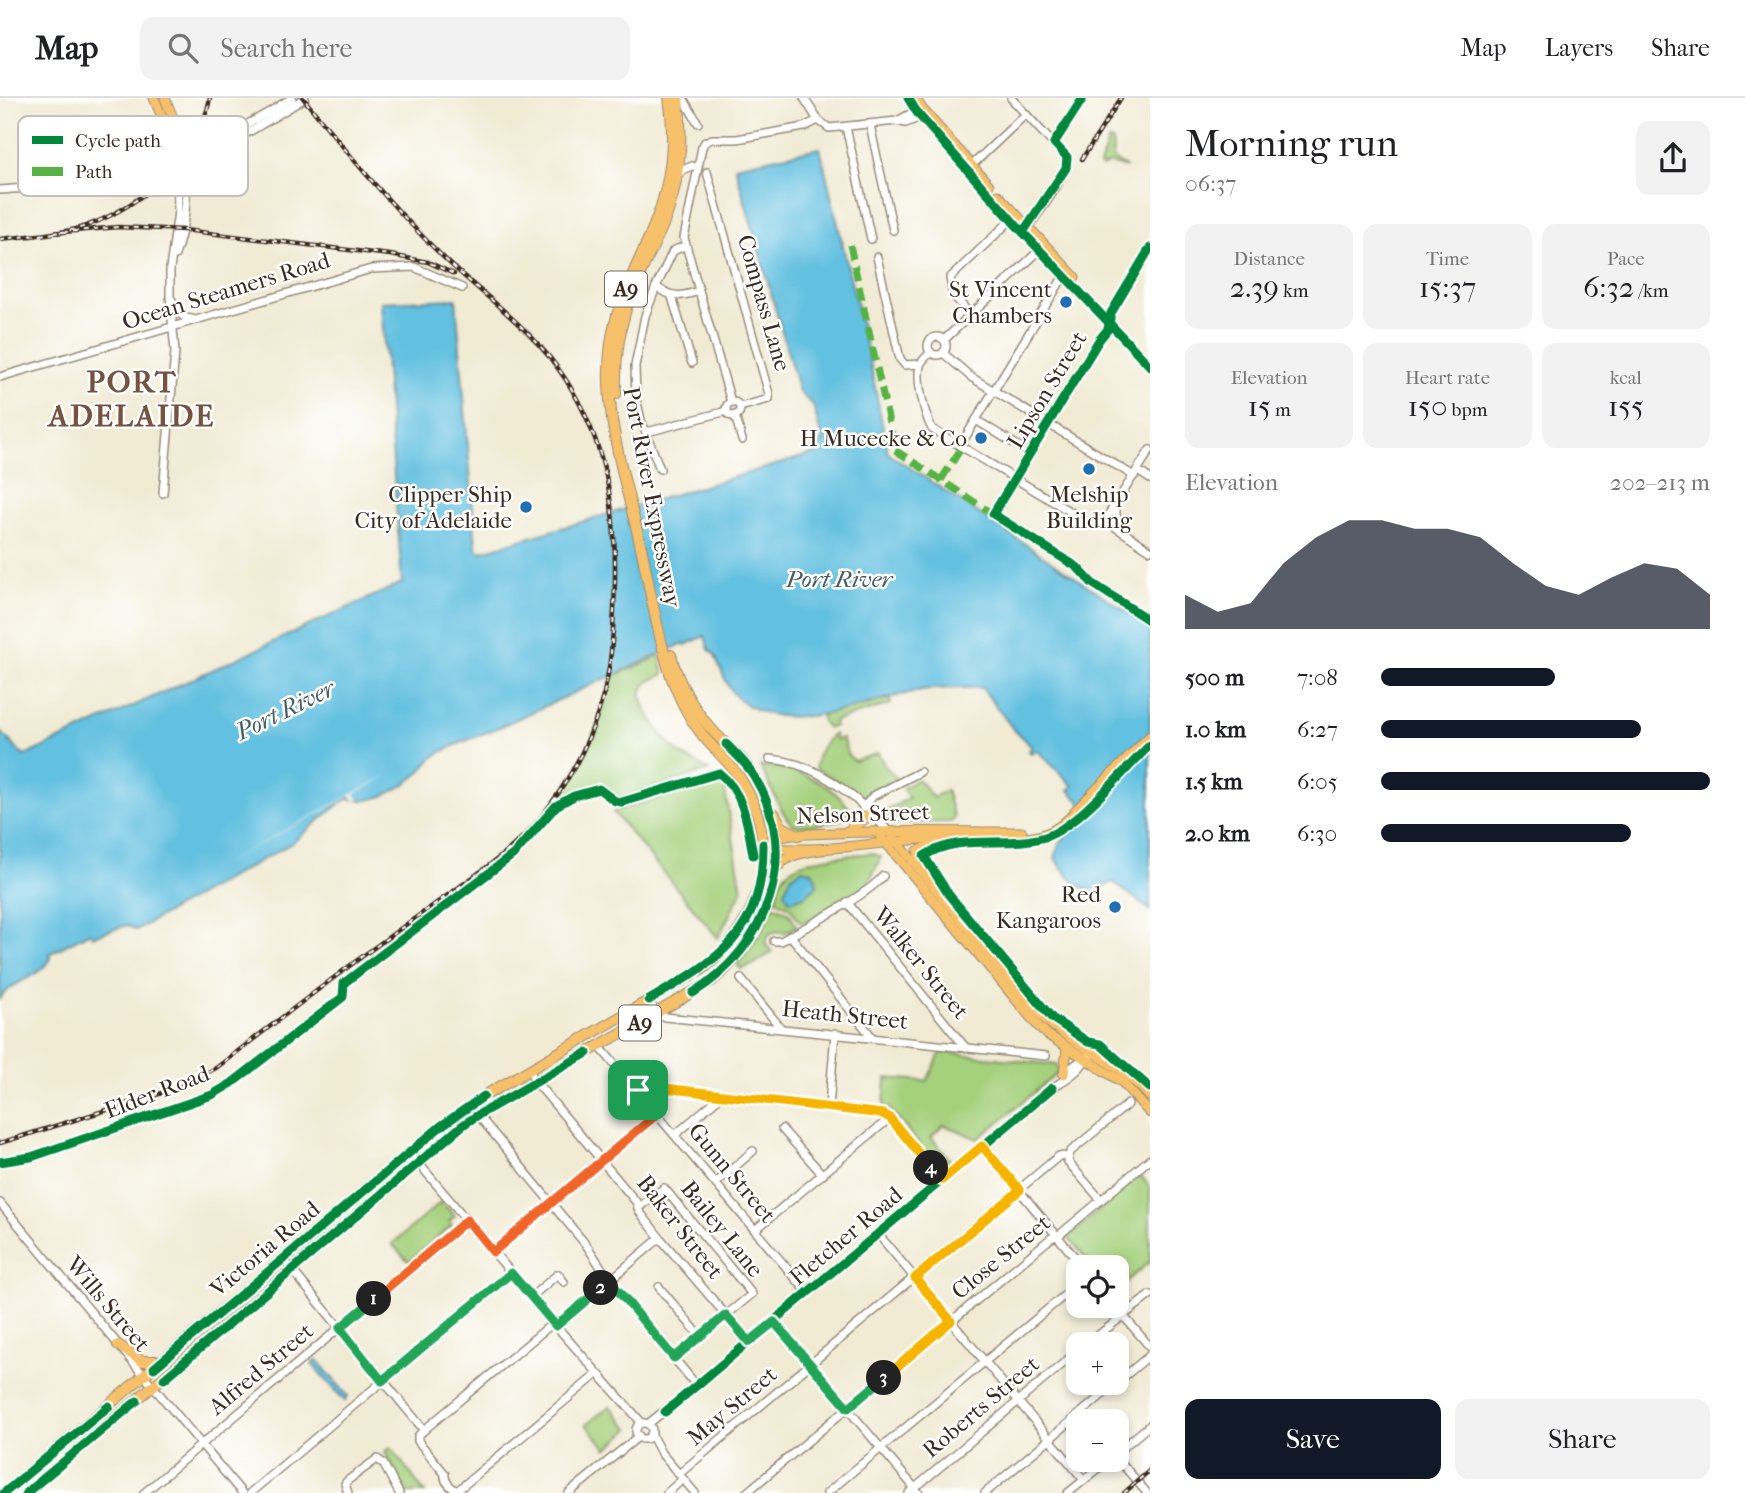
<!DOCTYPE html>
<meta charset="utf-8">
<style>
body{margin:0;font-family:"IM FELL French Canon",serif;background:#f2f2f2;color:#202124;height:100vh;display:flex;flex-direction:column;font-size:26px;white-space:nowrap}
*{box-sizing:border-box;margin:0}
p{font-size:23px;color:#757577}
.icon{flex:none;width:38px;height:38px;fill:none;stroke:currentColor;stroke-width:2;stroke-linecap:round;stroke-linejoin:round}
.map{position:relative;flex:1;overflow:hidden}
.details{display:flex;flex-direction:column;background:#fff;width:595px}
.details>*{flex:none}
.buttons{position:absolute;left:1066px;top:1157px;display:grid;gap:14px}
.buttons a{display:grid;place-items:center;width:63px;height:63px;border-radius:14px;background:#fff;box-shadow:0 4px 10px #0003;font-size:35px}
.pin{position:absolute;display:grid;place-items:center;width:60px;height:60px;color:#fff;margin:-30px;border-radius:14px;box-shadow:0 4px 10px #0006}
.km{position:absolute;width:35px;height:35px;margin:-18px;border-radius:50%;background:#222;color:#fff;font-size:19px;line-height:35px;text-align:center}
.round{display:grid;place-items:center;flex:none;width:74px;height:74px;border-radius:14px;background:#f2f2f2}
.head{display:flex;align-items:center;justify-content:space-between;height:119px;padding:0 35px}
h1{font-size:38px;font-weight:600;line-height:52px}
.stats{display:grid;grid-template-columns:repeat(3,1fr);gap:10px;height:119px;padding:7px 35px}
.stats div{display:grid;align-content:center;border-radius:14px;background:#f2f2f2;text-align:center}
.stats b{font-size:30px;font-weight:600}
.stats small{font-size:19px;font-weight:400}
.stats p{font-size:19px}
.chart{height:196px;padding:14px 35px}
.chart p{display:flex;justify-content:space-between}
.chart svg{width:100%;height:126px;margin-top:7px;fill:#111827;opacity:.7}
.button{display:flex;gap:14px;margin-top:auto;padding:14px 35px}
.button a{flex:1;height:80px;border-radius:14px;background:#111827;color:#fff;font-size:28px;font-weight:600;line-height:80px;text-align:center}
.button a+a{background:#f2f2f2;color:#202124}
ul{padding:0 35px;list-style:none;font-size:23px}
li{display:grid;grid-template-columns:112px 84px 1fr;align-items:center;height:52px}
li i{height:18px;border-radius:9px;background:#111827}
header{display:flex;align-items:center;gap:42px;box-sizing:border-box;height:98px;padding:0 35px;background:#fff;border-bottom:2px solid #e0e0e0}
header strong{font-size:33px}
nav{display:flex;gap:38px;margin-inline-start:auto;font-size:24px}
.search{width:490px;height:63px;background:#f2f2f2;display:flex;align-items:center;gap:18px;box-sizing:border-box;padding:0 24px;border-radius:14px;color:#757577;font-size:26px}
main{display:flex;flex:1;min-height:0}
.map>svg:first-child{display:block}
.green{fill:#a5d07c;stroke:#707d4d;stroke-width:2}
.water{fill:#62c0e0;stroke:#4e757f;stroke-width:2}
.pier{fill:#f1ebd4}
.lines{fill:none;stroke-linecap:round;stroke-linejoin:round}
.minor-casing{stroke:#968a79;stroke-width:10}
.major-casing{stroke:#968a79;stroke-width:11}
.highway-casing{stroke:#968a79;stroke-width:12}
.minor{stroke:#fff;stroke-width:7}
.major{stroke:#f7c06b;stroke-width:9}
.highway{stroke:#f7c06b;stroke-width:10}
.rail-casing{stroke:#3b2a1e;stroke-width:4.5}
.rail{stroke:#fff;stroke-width:2;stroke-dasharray:5;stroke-linecap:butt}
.quiet{stroke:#57b245;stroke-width:7;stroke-dasharray:14 7;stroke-linecap:butt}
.cycleway-casing{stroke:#fff;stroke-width:13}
.cycleway{stroke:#00873e;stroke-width:9}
.split-1-casing{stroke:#fff;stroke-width:14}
.split-2-casing{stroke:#fff;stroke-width:14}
.split-3-casing{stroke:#fff;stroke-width:14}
.split-4-casing{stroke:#fff;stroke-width:14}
.split-5-casing{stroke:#fff;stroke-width:14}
.split-1{stroke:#f0652b;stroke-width:9}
.split-2{stroke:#22a559;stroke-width:9}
.split-3{stroke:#22a559;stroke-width:9}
.split-4{stroke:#f5b400;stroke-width:9}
.split-5{stroke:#f5b400;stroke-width:9}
.poi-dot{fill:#1f6fb2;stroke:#fff;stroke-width:2.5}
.labels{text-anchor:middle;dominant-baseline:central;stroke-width:5;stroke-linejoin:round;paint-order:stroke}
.shield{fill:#fff;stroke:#766a62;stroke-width:2}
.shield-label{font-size:21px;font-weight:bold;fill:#3b2a1e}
.poi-label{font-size:23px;fill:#3b2a1e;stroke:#fff;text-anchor:end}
.street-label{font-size:23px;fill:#3b2a1e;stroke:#fff}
.water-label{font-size:24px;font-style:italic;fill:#495e62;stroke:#fff}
.district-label{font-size:30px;font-weight:bold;letter-spacing:2px;fill:#765240;stroke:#fff}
.key{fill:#fff;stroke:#c4bfbc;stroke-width:2}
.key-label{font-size:19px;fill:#3b2a1e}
</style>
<header>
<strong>Map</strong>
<div class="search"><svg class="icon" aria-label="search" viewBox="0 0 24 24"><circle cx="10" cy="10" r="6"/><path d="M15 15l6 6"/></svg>Search here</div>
<nav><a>Map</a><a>Layers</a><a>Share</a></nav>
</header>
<main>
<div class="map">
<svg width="1150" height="1395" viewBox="0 0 1150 1395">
<rect width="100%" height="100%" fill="#fff"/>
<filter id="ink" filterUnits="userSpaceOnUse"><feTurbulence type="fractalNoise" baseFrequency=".0143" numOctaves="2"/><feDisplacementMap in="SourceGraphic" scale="14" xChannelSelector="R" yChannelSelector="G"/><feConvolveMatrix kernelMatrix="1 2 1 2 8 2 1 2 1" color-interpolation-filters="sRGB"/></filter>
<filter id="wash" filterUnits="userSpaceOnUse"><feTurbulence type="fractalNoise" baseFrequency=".00686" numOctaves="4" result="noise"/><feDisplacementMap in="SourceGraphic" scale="28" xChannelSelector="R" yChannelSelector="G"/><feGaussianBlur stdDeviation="1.57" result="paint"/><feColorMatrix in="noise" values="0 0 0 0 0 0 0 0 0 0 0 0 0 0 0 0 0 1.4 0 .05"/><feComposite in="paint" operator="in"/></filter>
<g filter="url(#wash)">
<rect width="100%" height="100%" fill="#f1ebd4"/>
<g class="green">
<path d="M1108,43H1112L1113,61L1127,70L1110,65L1102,69L1100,67Z"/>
<path d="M659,557L664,576C658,579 649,582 645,587C631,602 665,641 676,652C685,661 698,666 709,672L619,701L602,688H594L555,706C581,666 602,626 611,579L652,562V560Z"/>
<path d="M890,601L891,606L834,623L835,628L828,630L823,625L821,617Z"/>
<path d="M834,636L836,642L842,640L848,657L854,663L878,655L885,668L897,681L862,699L816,670C814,659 825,642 834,636Z"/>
<path d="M760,668C796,668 836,686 854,718C840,721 806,732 793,727C784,722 767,680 760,668Z"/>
<path d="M918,681L933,700L946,692L954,719L951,724L895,725L889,724L880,716L909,700L902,690Z"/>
<path d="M723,682L742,792L718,840L613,714Z"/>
<path d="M871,755L881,759L868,786L803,825L799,823L790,809L776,802C777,797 778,791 779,786C790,756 845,759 871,755Z"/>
<path d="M773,807L789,815L797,828L784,835L777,833L769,836L765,845L772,854L754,866L741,871L737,867L762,832Z"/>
<path d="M941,954L1057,967L1059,974L978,1041L944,1027L931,1039L952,1064L943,1071H940L889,1010L884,1008L886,980L927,983Z"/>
<path d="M1140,1077L1150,1089V1166L1148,1165L1117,1192L1116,1169H1093L1068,1139Z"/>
<path d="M441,1104L455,1118L449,1123L452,1127L409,1164L392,1146Z"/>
<path d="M610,1308L630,1331L607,1351L586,1327Z"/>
<path d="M391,1349L425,1395H407L385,1354Z"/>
</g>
<g class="water">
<path d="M820,50L870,264L888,355L1150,529V812L1113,784C1083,803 1072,783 1055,760L1060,744L1077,729L1086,717L1079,703L1069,692L1073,688L1037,652L1032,656L1029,653L1032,649L1014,632L982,590C962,590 942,589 923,592C868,601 789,641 740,602C727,592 721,570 714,556L709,552L705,538L685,547L684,545C624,572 570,597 508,625C488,635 452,646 435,658C428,664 423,671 417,677C400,691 371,709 349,700L340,705L292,745L136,832L127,827L93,838L90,834L49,856L51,860C41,880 12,882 0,901V633L24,658L402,485L381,204L456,201L476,449L480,454L819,354L817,346L823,344L813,307L799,294L735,68Z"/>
<path d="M802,771L812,773L816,780L817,788L804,798L790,803L784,794L791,779Z"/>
<path d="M317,1262L348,1298L345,1303L312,1266Z"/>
</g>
<path class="pier" d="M395,673L355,696L359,702L355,703L351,698L210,773Z"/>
</g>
<g filter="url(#ink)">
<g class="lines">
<g class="minor-casing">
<g id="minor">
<path d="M683,0L698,25"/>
<path d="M804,0L818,22L829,30L897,23L906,25L918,20V15"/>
<path d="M1011,0L1068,62C1065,81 1038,116 1026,132"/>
<path d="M897,23L914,14L918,16"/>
<path d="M870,27L893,132"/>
<path d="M846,29L871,141"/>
<path d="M1054,45L1083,0"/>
<path d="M968,71L1026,16"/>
<path d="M707,74L769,296V301L740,309"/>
<path d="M678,77L683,72L692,68"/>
<path d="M110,78C176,63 235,37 292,0"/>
<path d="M186,81L195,71L210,59L211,54"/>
<path d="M0,92C54,87 127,87 176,69C221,53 264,25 305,0"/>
<path d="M175,157C186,126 188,98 185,65"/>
<path d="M877,159L900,261L905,267L920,266"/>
<path d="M656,189C672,200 681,199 699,193"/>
<path d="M672,199L692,265"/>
<path d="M172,202C177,212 180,220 192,221"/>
<path d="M971,217L953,197L950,180L1011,122"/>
<circle cx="937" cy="248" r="9"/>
<path d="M944,242L1043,149"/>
<path d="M930,255C926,259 921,263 920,268C916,283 925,318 932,331L1089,425L1094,427L1105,422L1150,352"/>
<path d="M943,255L971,279L1134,378"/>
<path d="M0,279L371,171L414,169L462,190"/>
<path d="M731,304L684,140L702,49L705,44L712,41H737L804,29L818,22"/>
<circle cx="733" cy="311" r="7"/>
<path d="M735,317L742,342"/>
<path d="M976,322L1031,356"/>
<path d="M647,334L727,313"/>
<path d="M960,348L1065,176"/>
<path d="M660,371L641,322L636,300L635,268L645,218L656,189L673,153L686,147"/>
<path d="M1138,373L1150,381"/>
<path d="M1015,381L1099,242L1108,231L1111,215L1150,150"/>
<path d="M163,395L175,254L170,198V171L178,114L177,69"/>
<path d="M1116,405V417L1122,430"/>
<path d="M1105,422L1150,452"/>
<path d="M770,661C819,665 858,700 889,734"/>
<path d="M863,710L873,698L920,674"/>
<path d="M847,804L965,949"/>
<path d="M790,837L872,939"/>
<path d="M774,843H781C804,830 868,797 883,778"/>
<path d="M741,881L780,929"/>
<path d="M649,902L656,915L665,919L1046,958"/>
<path d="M599,948L808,1195"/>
<path d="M529,972L536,984L637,1105L639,1113L660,1140L749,1244"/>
<path d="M1063,976C1076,965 1090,958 1104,948"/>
<path d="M637,992L647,988L883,1016L890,1020L941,1082"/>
<path d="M829,1009L835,935"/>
<path d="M478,1017L587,1148L610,1183L697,1288"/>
<path d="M782,1031L823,1077"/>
<path d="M675,1037L721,998"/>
<path d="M982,1048L1083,1169"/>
<path d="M410,1055L556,1228L642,1325"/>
<path d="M0,1064L31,1059L212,997L232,985L343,899"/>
<path d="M716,1085L753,1053"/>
<path d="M1101,1102L1068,1064L1070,1054L1128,1006"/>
<path d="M0,1105L242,1395"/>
<path d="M638,1110L664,1090L752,1196L674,1260"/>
<path d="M755,1132L890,1020"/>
<path d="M878,1136L1084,1382"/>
<path d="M493,1154L657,1016"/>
<path d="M283,1161L424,1332L418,1338V1343L445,1376C444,1384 450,1389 457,1393L597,1276"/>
<path d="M659,1189L700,1238"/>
<path d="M531,1199L558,1176L564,1184"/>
<path d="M1115,1208L1150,1249"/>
<path d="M774,1224L919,1395"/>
<path d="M556,1228L660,1140"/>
<path d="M1087,1246L1150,1197"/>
<circle cx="644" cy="1333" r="8"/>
<path d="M648,1326L774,1224L1052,990C1064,982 1080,974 1086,960"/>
<path d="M424,1332L553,1225"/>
<path d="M651,1336L661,1355L695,1395"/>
<path d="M1116,1355L1150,1327"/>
<path d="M1116,1359L1147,1395"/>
<path d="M679,1376L1059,1058L1068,1059"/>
<path d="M144,1395L467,1122"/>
<path d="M250,1395L511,1175"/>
<path d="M348,1395L345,1386L347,1383L377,1361L383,1365L399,1395"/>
<path d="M569,1395L639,1338"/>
<path d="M667,1395L683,1381"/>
<path d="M746,1395L1051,1140L1058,1138L1150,1061"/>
<path d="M827,1395L1078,1186"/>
<path d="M909,1395L1078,1253"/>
<path d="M985,1395L1150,1257"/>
<path d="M1068,1395L1109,1362"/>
</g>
</g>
<g class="major-casing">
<g id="major">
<path d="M154,0L170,38L177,69"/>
<path d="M165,0L177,30L185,65"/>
<path d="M908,0L918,16L1016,127L1150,268"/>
<path d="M915,0L923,12L989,87"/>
<path d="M128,74L173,49"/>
<path d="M998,97L1075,179"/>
<path d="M846,734L865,721L867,717"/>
<path d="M877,734L1038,928L1048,937L1122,984L1150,1015"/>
<path d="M889,734L1041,918C1075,949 1120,964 1150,999"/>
<path d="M771,742C790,735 814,736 834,735C897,732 959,734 1022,734"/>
<path d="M763,746C778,752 794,751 810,751C859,750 907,740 956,739C984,739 1014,744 1042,737C1057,732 1067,725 1076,712L1150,638"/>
<path d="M921,767L918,753L937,745"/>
<path d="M1064,976L1067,950"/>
</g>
</g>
<g class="highway-casing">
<g id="highway">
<path d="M616,296C615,268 618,238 626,211C635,181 651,155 663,127C679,88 684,42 678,0"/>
<path d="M774,715L782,729L798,737"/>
<path d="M775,772C786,755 805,754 824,751"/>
<path d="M118,1247L142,1263H161"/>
<path d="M4,1395L441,1028L484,998L703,871C763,824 783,746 740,680C730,665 716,653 704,639C689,621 679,600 671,578C657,536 650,491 641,449C625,381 600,309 612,239C619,198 640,164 655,125C671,86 676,41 669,0"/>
<path d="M26,1395L463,1027L478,1017L712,883C777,832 798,740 749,670C740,657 726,647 715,635C695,614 678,586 671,557"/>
</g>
</g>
<use href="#minor" class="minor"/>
<use href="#major" class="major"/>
<use href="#highway" class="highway"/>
<g class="rail-casing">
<g id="rail">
<path d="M1082,61L1121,0"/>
<path d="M53,135L118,129L184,132L390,157L428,164L454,176"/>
<path d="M0,141C25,138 51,137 76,131C134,115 199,61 210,0"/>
<path d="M0,1045L175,991L216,970C275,925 333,879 393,836C427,811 462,788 496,762C549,722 587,659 604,595C613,558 614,519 615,481C616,408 606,345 566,282C532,229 485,200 441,157C391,108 347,54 303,0"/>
<path d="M1124,1395L1150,1372"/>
</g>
</g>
<use href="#rail" class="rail"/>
<g class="quiet">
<path d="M850,147L895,352L993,416"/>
<path d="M941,382L962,349"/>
</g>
<g class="cycleway-casing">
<g id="cycleway">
<path d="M908,0L918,16L1016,127L1150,268"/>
<path d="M1023,134L1066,70L1067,59L1054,45L1083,0"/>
<path d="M1150,150L1111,215L1108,231L1099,242L993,416L1077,469L1092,485L1150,523"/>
<path d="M1150,647C1125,671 1077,729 1045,739C1006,751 961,734 924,758L949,797L1052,920L1088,944L1100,946L1150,990"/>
<path d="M693,895C768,849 802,757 754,678C747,666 736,656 726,646"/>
<path d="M649,902C718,862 764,836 763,746"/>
<path d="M0,1064L31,1059L212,997L232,985L343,899L344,885L514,756L556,708L574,698L599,691L615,703L622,704L719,675C744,694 748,728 753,757"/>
<path d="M154,1270L441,1028L484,998"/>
<path d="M164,1281L463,1027L478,1017L587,955"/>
<path d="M665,1314L1052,990"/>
<path d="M4,1395L109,1308"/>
<path d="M26,1395L137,1303"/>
</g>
</g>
<use href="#cycleway" class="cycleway"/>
</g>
</g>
<g class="lines" filter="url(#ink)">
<g class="split-1-casing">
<path id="split-1" d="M374,1201L467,1122L493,1154L657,1016L638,992"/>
</g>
<g class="split-2-casing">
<path id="split-2" d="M374,1201L340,1230L382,1283L511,1175L556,1228L601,1190"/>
</g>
<g class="split-3-casing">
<path id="split-3" d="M601,1190L610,1183L674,1260L726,1217L749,1244L774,1224L848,1310L884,1280"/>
</g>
<g class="split-4-casing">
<path id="split-4" d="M884,1280L951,1223L915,1180L1020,1092L982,1048L942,1082L931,1070"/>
</g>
<g class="split-5-casing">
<path id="split-5" d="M638,992L647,988L883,1016L890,1020L931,1070"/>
</g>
<use href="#split-1" class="split-1"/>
<use href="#split-2" class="split-2"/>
<use href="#split-3" class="split-3"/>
<use href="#split-4" class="split-4"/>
<use href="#split-5" class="split-5"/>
</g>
<g class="poi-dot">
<circle cx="1066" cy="204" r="7"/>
<circle cx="981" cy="340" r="7"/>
<circle cx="1089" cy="371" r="7"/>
<circle cx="526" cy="409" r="7"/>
<circle cx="1115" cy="809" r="7"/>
</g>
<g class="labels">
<g class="shield">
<rect x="605" y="173.5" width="42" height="35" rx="5"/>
<rect x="619" y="907.5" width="42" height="35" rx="5"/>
</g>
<g class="shield-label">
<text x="626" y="191">A9</text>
<text x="640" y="925">A9</text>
</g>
<g class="poi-label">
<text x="1052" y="191">St Vincent<tspan x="1052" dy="26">Chambers</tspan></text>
<text x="967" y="340">H Mucecke &amp; Co</text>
<text x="512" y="396">Clipper Ship<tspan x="512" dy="26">City of Adelaide</tspan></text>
<text x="1089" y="396" text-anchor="middle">Melship<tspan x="1089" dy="26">Building</tspan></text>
<text x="1101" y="796">Red<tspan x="1101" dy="26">Kangaroos</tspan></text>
</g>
<g class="street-label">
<text transform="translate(226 193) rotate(-17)">Ocean Steamers Road</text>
<text transform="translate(764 205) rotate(74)">Compass Lane</text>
<text transform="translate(1047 292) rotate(-59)">Lipson Street</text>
<text transform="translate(652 399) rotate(79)">Port River Expressway</text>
<text transform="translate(863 716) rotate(-2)">Nelson Street</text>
<text transform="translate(921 865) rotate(51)">Walker Street</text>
<text transform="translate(845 917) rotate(6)">Heath Street</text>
<text transform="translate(157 994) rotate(-21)">Elder Road</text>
<text transform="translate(732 1075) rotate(50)">Gunn Street</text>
<text transform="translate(680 1129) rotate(52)">Baker Street</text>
<text transform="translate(722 1131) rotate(51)">Bailey Lane</text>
<text transform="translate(846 1138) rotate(-40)">Fletcher Road</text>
<text transform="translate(265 1151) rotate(-40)">Victoria Road</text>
<text transform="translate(1001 1159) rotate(-39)">Close Street</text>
<text transform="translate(108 1206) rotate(50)">Wills Street</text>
<text transform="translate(261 1271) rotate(-40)">Alfred Street</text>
<text transform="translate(732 1308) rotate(-40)">May Street</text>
<text transform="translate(981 1309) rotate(-40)">Roberts Street</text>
</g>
<g class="water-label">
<text x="839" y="481">Port River</text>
<text transform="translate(285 612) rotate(-26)">Port River</text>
</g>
<g class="district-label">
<text x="132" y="284">PORT<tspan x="132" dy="34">ADELAIDE</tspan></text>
</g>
</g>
<rect x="18" y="18" width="230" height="80" rx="10" class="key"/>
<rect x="32" y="38" width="31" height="8" fill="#00873e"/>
<rect x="32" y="69" width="31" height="9" fill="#57b245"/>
<g class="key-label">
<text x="75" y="49">Cycle path</text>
<text x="75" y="80">Path</text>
</g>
</svg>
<div class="buttons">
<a><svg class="icon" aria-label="locate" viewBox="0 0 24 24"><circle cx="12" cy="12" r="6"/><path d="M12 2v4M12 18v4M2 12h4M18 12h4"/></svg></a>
<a>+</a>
<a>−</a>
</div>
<div class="pin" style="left:638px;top:992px;background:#1e9e55"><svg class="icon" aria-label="arrive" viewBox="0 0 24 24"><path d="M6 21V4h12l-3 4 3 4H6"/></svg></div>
<b class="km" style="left:374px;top:1201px">1</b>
<b class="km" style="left:601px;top:1190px">2</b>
<b class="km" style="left:884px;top:1280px">3</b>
<b class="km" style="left:931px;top:1070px">4</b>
</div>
<section class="details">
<div class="head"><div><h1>Morning run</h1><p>06:37</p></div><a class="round"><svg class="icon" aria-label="share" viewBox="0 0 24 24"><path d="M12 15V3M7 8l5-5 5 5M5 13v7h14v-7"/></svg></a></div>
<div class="stats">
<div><p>Distance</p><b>2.39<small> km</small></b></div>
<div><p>Time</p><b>15:37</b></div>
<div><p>Pace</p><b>6:32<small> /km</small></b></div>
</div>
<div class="stats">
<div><p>Elevation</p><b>15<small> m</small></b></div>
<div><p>Heart rate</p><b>150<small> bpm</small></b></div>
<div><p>kcal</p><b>155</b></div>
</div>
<div class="chart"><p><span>Elevation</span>202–213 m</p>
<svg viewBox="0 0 160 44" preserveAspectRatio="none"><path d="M0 44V32L10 38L20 35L30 21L40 12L50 6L60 6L70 9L80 9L90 12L100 21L110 29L120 32L130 26L140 21L150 23L160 32V44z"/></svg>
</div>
<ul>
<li><b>500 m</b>7:08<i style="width:53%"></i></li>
<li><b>1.0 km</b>6:27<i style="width:79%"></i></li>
<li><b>1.5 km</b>6:05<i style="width:100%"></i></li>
<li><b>2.0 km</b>6:30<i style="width:76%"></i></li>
</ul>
<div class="button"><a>Save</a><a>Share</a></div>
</section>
</main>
